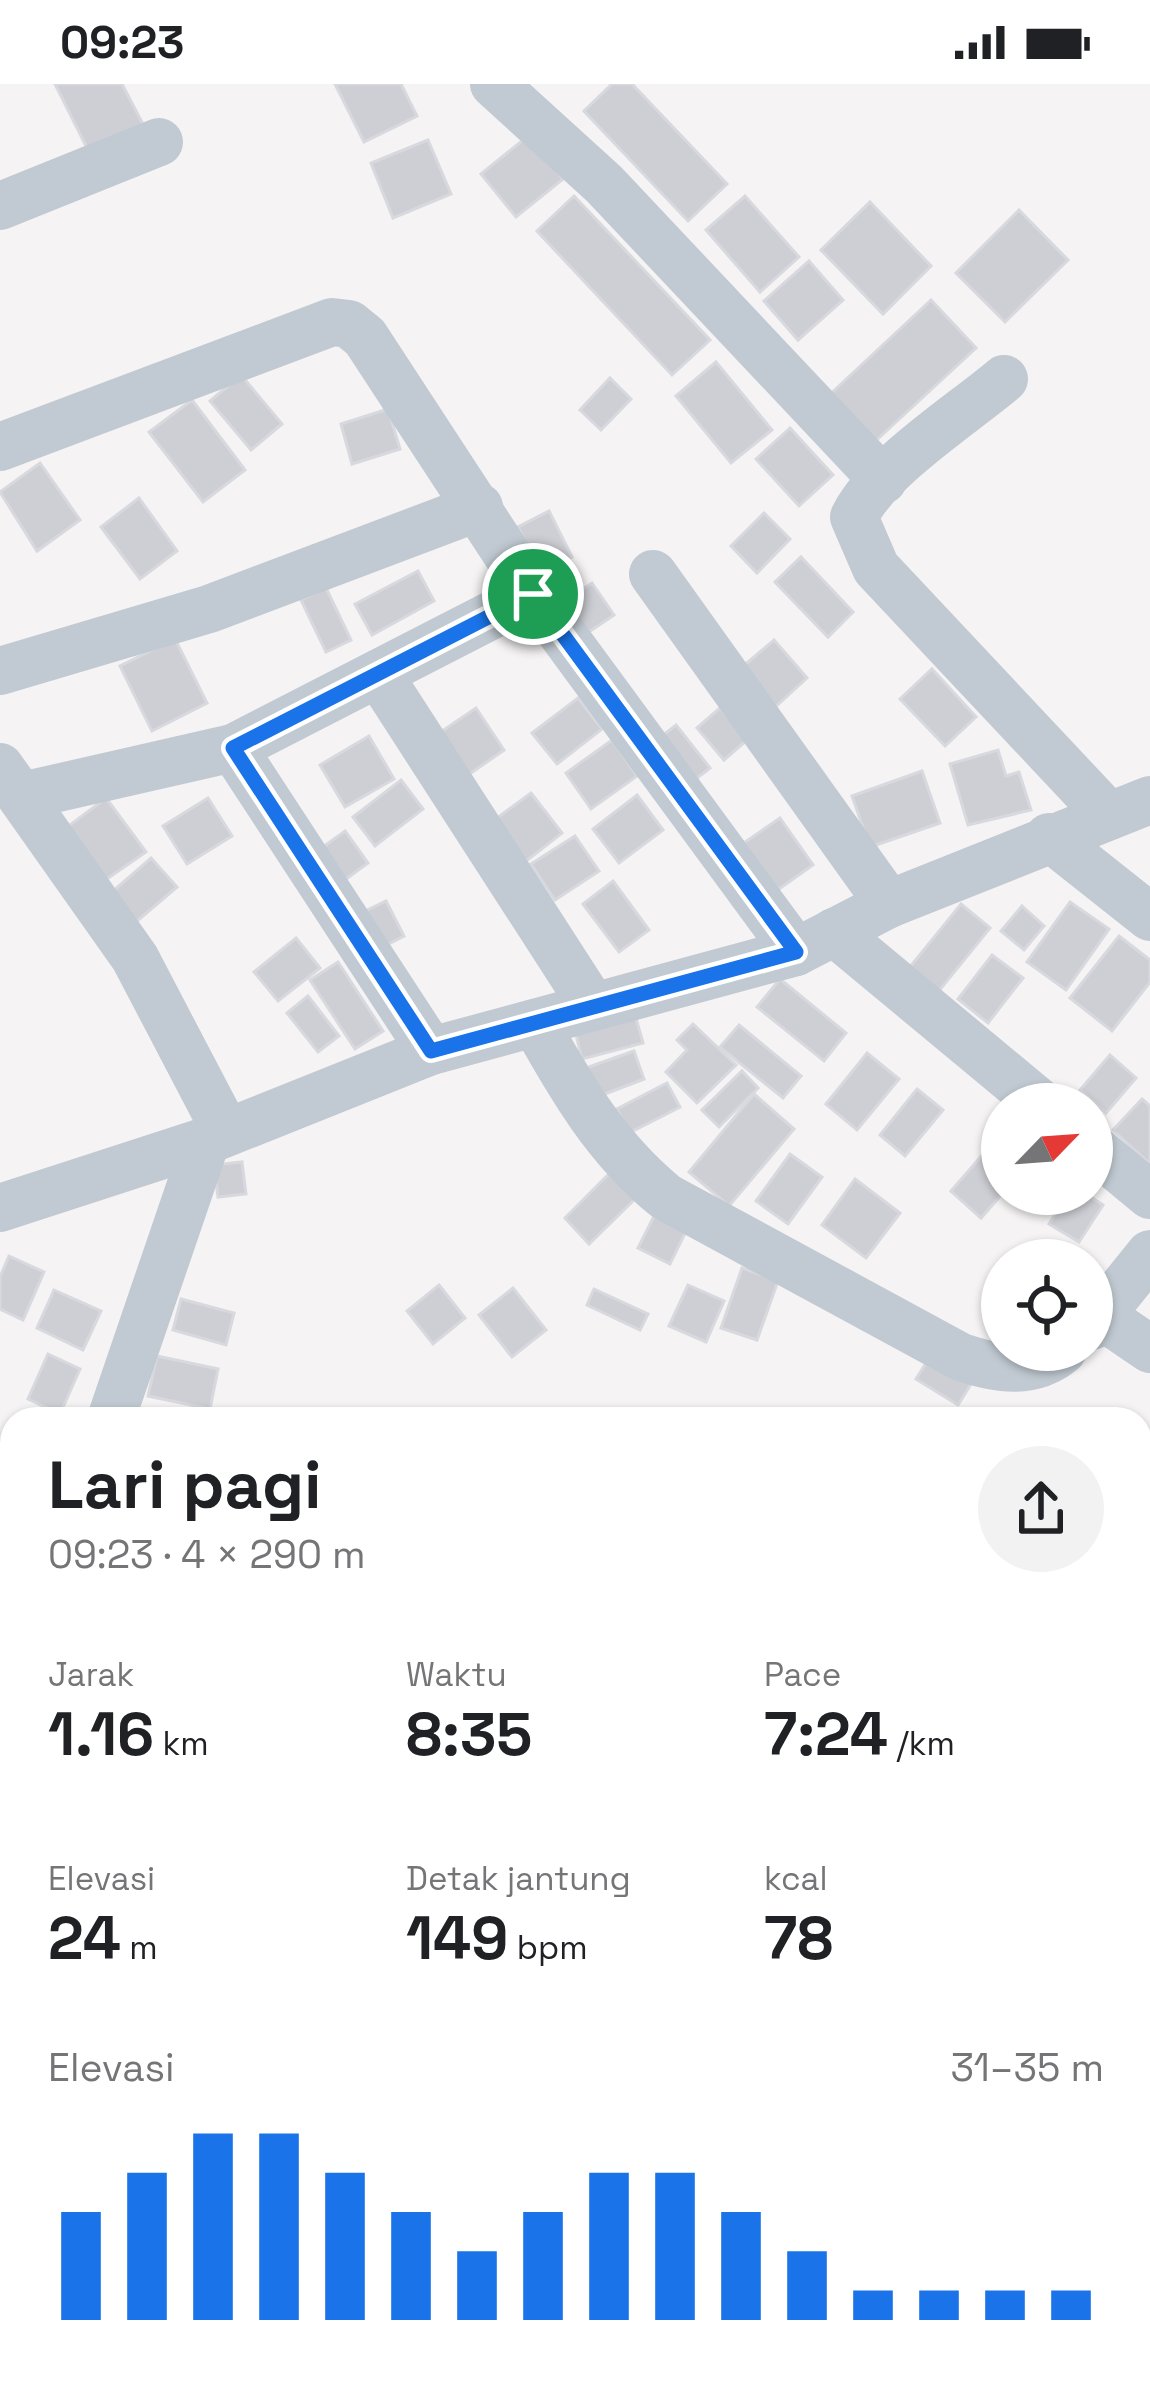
<!DOCTYPE html>
<html lang="id">
<meta charset="utf-8">
<style>
body{margin:0;font-family:"Space Grotesk",sans-serif;background:#f2f2f2;color:#202124;height:100vh;display:flex;flex-direction:column;font-size:45px;white-space:nowrap}
*{box-sizing:border-box;margin:0}
p{font-size:39px;color:#757577}
.icon{flex:none;width:66px;height:66px;fill:none;stroke:currentColor;stroke-width:2;stroke-linecap:round;stroke-linejoin:round}
.map{position:relative;flex:1;overflow:hidden}
.drawer{position:absolute;left:0px;top:1323px;width:1152px;height:975px;display:flex;flex-direction:column;background:#fff;border-radius:36px 36px 0 0;box-shadow:0 3px 9px #0004}
.drawer>*{flex:none}
.needle{width:78px;rotate:65deg}
.tools{position:absolute;left:981px;top:999px;display:grid;gap:24px}
.tools a{display:grid;place-items:center;width:132px;height:132px;border-radius:50%;background:#fff;box-shadow:0 3px 9px #0004;font-size:60px}
.pin{position:absolute;display:grid;place-items:center;width:102px;height:102px;color:#fff;margin:-51px;border:6px solid #fff;border-radius:50%;box-shadow:0 3px 12px #0007}
.round{display:grid;place-items:center;flex:none;width:126px;height:126px;border-radius:63px;background:#f2f2f2}
.headline{display:flex;align-items:center;justify-content:space-between;height:204px;padding:0 48px}
h1{font-size:66px;font-weight:700;line-height:90px}
.stats{display:grid;grid-template-columns:repeat(3,1fr);gap:18px;height:204px;padding:12px 48px}
.stats div{display:grid;align-content:center}
.stats b{font-size:60px;font-weight:700}
.stats small{font-size:33px;font-weight:400}
.stats p{font-size:33px}
.chart{height:336px;padding:24px 48px}
.chart p{display:flex;justify-content:space-between}
.chart svg{width:100%;height:216px;margin-top:12px;stroke:#1a73e8;stroke-width:6}
.status{display:flex;justify-content:space-between;align-items:center;height:84px;padding:0 60px;background:#fff;direction:ltr}
.status svg{height:33px;fill:currentColor}
.map>svg:first-child{display:block}
.building{fill:#cdcfd5;stroke:#d7d9de;stroke-width:3}
.lines{fill:none;stroke-linecap:round;stroke-linejoin:round}
.minor{stroke:#c1cad2;stroke-width:48}
.route-casing{stroke:#fff;stroke-width:24}
.route{stroke:#1a73e8;stroke-width:15}
</style>
<div class="status"><b>09:23</b><svg viewBox="0 0 49 12"><path d="M0 12V9h3v3zM5 12V6h3v6zM10 12V3h3v9zM15 12V0h3v12zM26 1h20v11H26zM47 4h2v5h-2z"/></svg></div>
<div class="map">
<svg width="1150" height="2297" viewBox="0 0 1150 2297">
<rect width="100%" height="100%" fill="#f5f3f3"/>
<g class="building">
<path d="M55,0H122L145,44L91,72Z"/>
<path d="M335,0H401L417,32L364,58Z"/>
<path d="M612,0H632L727,100L688,137L584,27Z"/>
<path d="M528,52L563,95L516,133L481,90Z"/>
<path d="M428,56L451,110L393,134L371,79Z"/>
<path d="M574,112L710,256L672,291L537,147Z"/>
<path d="M745,112L799,173L760,208L706,146Z"/>
<path d="M870,118L931,182L883,230L821,166Z"/>
<path d="M1019,126L1068,176L1005,238L956,189Z"/>
<path d="M809,177L843,216L798,256L764,217Z"/>
<path d="M931,216L976,264L868,364L824,316Z"/>
<path d="M716,278L772,346L731,379L676,312Z"/>
<path d="M241,291L282,340L251,366L210,317Z"/>
<path d="M610,294L631,315L601,346L580,326Z"/>
<path d="M192,316L245,386L203,418L149,348Z"/>
<path d="M388,325L400,365L352,380L341,340Z"/>
<path d="M790,344L833,391L799,422L756,375Z"/>
<path d="M40,379L80,436L37,467L0,408Z"/>
<path d="M139,414L177,467L140,495L101,443Z"/>
<path d="M549,427L572,473L541,488L518,443Z"/>
<path d="M764,429L790,455L757,489L731,462Z"/>
<path d="M801,473L853,528L828,553L775,498Z"/>
<path d="M418,487L434,517L372,551L355,520Z"/>
<path d="M592,499L614,531L577,556L555,524Z"/>
<path d="M326,504L351,556L326,568L301,516Z"/>
<path d="M175,555L207,619L152,647L120,582Z"/>
<path d="M774,556L807,594L774,624L740,585Z"/>
<path d="M932,585L976,633L945,662L900,615Z"/>
<path d="M578,614L602,645L557,680L532,649Z"/>
<path d="M476,624L504,666L461,696L432,654Z"/>
<path d="M720,624L747,656L724,676L697,644Z"/>
<path d="M676,641L710,684L682,706L648,663Z"/>
<path d="M369,652L394,695L345,723L320,681Z"/>
<path d="M612,656L637,692L591,725L566,689Z"/>
<path d="M998,666L1006,692L1019,688L1031,726L968,741L950,680Z"/>
<path d="M922,687L940,739L870,763L852,712Z"/>
<path d="M401,696L423,725L375,762L353,733Z"/>
<path d="M531,709L562,749L525,778L493,737Z"/>
<path d="M637,711L663,746L619,779L593,745Z"/>
<path d="M106,714L146,768L104,797L66,744Z"/>
<path d="M208,714L232,752L187,780L163,742Z"/>
<path d="M780,734L813,781L772,810L738,763Z"/>
<path d="M345,747L368,779L331,806L309,773Z"/>
<path d="M575,752L599,787L555,816L531,780Z"/>
<path d="M151,774L177,803L129,844L104,815Z"/>
<path d="M613,797L649,846L619,868L583,820Z"/>
<path d="M386,817L404,852L369,870L351,834Z"/>
<path d="M1070,818L1109,845L1066,906L1027,878Z"/>
<path d="M961,820L990,844L934,913L905,889Z"/>
<path d="M1022,822L1044,842L1024,866L1001,847Z"/>
<path d="M1119,852L1150,876V898L1112,947L1070,914Z"/>
<path d="M296,854L320,884L278,917L254,888Z"/>
<path d="M992,871L1023,894L988,939L958,915Z"/>
<path d="M338,878L383,947L355,965L310,896Z"/>
<path d="M780,895L846,949L824,977L757,923Z"/>
<path d="M308,912L339,952L318,968L287,929Z"/>
<path d="M634,927L643,959L582,975L574,942Z"/>
<path d="M693,940L736,981L697,1019L666,988L687,966L677,956Z"/>
<path d="M739,941L801,992L783,1014L720,963Z"/>
<path d="M634,967L644,995L597,1013L586,984Z"/>
<path d="M867,969L899,995L857,1046L826,1020Z"/>
<path d="M1110,971L1136,994L1106,1029L1080,1006Z"/>
<path d="M742,987L758,1004L719,1043L702,1026Z"/>
<path d="M667,999L680,1023L629,1049L617,1025Z"/>
<path d="M917,1005L943,1026L905,1072L880,1051Z"/>
<path d="M754,1010L794,1045L729,1122L689,1088Z"/>
<path d="M1142,1015L1150,1022V1080L1113,1046Z"/>
<path d="M991,1061L1002,1071V1110L981,1134L951,1107Z"/>
<path d="M790,1070L822,1093L788,1140L756,1117Z"/>
<path d="M242,1078L246,1110L218,1113L214,1081Z"/>
<path d="M610,1089L635,1115L589,1160L565,1134Z"/>
<path d="M855,1095L900,1129L866,1174L822,1141Z"/>
<path d="M1068,1110H1086L1103,1121L1079,1158L1049,1140Z"/>
<path d="M659,1122L690,1139L670,1180L638,1164Z"/>
<path d="M9,1172L44,1188L23,1236L0,1225V1193Z"/>
<path d="M742,1184L778,1197L757,1256L721,1244Z"/>
<path d="M439,1201L465,1234L433,1260L407,1227Z"/>
<path d="M688,1201L724,1217L706,1258L669,1242Z"/>
<path d="M513,1204L546,1246L512,1273L479,1231Z"/>
<path d="M594,1205L648,1230L640,1246L587,1221Z"/>
<path d="M54,1206L101,1227L83,1266L37,1244Z"/>
<path d="M181,1215L234,1229L226,1261L173,1246Z"/>
<path d="M935,1265L976,1292L958,1321L916,1295Z"/>
<path d="M48,1270L80,1285L60,1330L28,1315Z"/>
<path d="M157,1272L218,1285L210,1325L148,1312Z"/>
<path d="M10,1361L12,1362V1412L0,1405V1378Z"/>
<path d="M0,2252L12,2254V2286H58L57,2295L0,2290Z"/>
<path d="M220,2286H260L259,2297L218,2294Z"/>
<path d="M965,2286H1012L1007,2297H973L962,2292Z"/>
</g>
<g class="lines">
<g class="minor">
<path d="M494,0L604,100L883,396"/>
<path d="M0,122L159,58"/>
<path d="M1004,295C960,332 878,384 854,433L876,484L1109,732"/>
<path d="M0,363L332,238L349,240L365,253L533,510L796,868"/>
<path d="M653,490L889,820"/>
<path d="M0,587L209,525L479,423"/>
<path d="M379,591L592,921"/>
<path d="M233,664L431,967"/>
<path d="M0,683L135,874L225,1046"/>
<path d="M22,712L233,664L533,510"/>
<path d="M1049,753L1150,833"/>
<path d="M834,848L1041,1020"/>
<path d="M535,939C572,1005 607,1065 666,1113L961,1273C996,1285 1032,1292 1063,1266"/>
<path d="M1092,1063L1150,1111"/>
<path d="M0,1124L206,1057L431,967L796,868L889,820L1150,716"/>
<path d="M1103,1233L1150,1265"/>
<path d="M1092,1242L1150,1170"/>
<path d="M111,1335L206,1057"/>
<path d="M0,1952L12,1878"/>
<path d="M370,2297L371,2286"/>
<path d="M554,2297L556,2286"/>
</g>
</g>
<g class="lines">
<g class="route-casing">
<path id="route" d="M533,510L796,868L431,967L233,664Z"/>
</g>
<use href="#route" class="route"/>
</g>
</svg>
<div class="tools">
<a><svg class="needle" viewBox="-14 -14 28 28"><path d="M0-13l5 13h-10z" fill="#e53935"/><path d="M0 13l5-13h-10z" fill="#757577"/></svg></a>
<a><svg class="icon" aria-label="locate" viewBox="0 0 24 24"><circle cx="12" cy="12" r="6"/><path d="M12 2v4M12 18v4M2 12h4M18 12h4"/></svg></a>
</div>
<div class="pin" style="left:533px;top:510px;background:#1e9e55"><svg class="icon" aria-label="arrive" viewBox="0 0 24 24"><path d="M6 21V4h12l-3 4 3 4H6"/></svg></div>
<section class="drawer">
<div class="headline"><div><h1>Lari pagi</h1><p>09:23 · 4 × 290 m</p></div><a class="round"><svg class="icon" aria-label="share" viewBox="0 0 24 24"><path d="M12 15V3M7 8l5-5 5 5M5 13v7h14v-7"/></svg></a></div>
<div class="stats">
<div><p>Jarak</p><b>1.16<small> km</small></b></div>
<div><p>Waktu</p><b>8:35</b></div>
<div><p>Pace</p><b>7:24<small> /km</small></b></div>
</div>
<div class="stats">
<div><p>Elevasi</p><b>24<small> m</small></b></div>
<div><p>Detak jantung</p><b>149<small> bpm</small></b></div>
<div><p>kcal</p><b>78</b></div>
</div>
<div class="chart"><p><span>Elevasi</span>31–35 m</p>
<svg viewBox="0 0 160 44" preserveAspectRatio="none"><path d="M5 44V22M15 44V14M25 44V6M35 44V6M45 44V14M55 44V22M65 44V30M75 44V22M85 44V14M95 44V14M105 44V22M115 44V30M125 44V38M135 44V38M145 44V38M155 44V38"/></svg>
</div>
</section>
</div>
